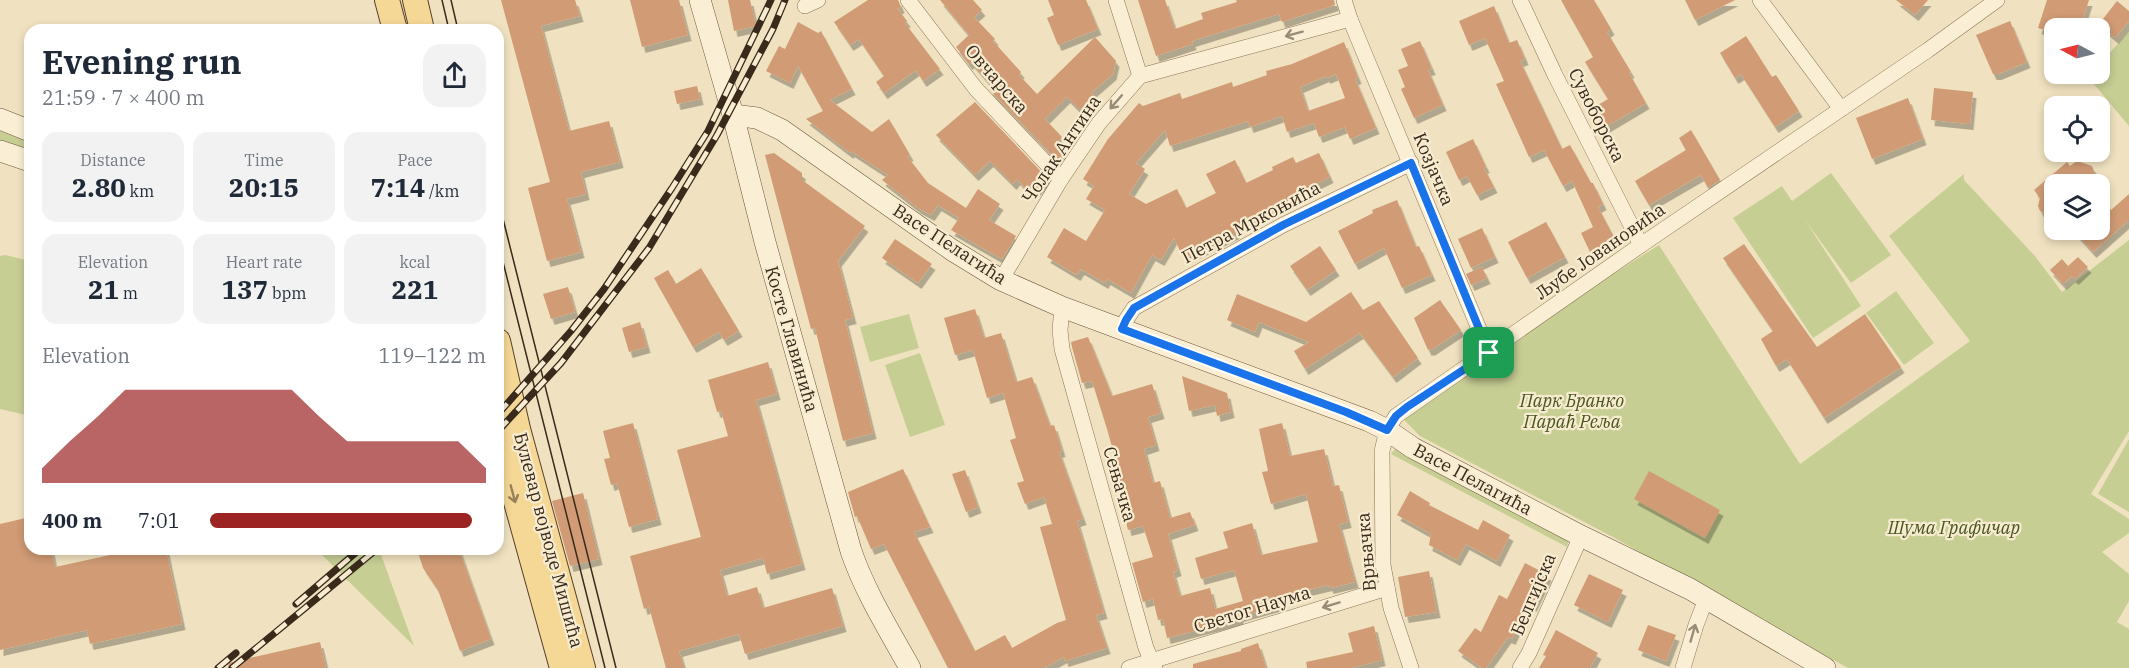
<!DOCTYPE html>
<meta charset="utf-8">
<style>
body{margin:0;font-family:"IBM Plex Serif",serif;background:#f2f2f3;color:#1f2937;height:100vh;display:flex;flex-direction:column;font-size:22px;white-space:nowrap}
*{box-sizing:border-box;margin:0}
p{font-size:20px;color:#747a83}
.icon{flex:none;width:33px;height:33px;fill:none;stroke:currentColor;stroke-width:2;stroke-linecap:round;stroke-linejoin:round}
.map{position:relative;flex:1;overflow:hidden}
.sheet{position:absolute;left:24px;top:24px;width:480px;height:531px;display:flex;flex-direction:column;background:#fff;border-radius:18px;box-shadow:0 3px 9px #0003}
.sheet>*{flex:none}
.needle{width:39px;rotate:277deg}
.buttons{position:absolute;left:2044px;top:18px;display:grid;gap:12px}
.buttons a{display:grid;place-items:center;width:66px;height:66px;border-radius:12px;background:#fff;box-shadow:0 3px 9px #0003;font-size:30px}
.pin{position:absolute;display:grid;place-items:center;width:51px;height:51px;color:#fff;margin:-26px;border-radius:12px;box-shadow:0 3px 9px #0006}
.round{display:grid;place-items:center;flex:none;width:63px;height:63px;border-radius:18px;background:#f2f2f3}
.overview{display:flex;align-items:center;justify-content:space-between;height:102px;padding:0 18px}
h1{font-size:33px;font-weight:700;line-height:45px}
.stats{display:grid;grid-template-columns:repeat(3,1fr);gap:9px;height:102px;padding:6px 18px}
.stats div{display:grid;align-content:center;border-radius:15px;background:#f2f2f3;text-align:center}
.stats b{font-size:26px;font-weight:700}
.stats small{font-size:16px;font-weight:400}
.stats p{font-size:16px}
.chart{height:168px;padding:12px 18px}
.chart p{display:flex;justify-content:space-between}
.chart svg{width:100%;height:108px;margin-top:6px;fill:#9c2524;opacity:.7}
ul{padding:0 18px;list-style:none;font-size:20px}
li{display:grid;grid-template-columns:96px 72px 1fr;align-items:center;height:45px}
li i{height:15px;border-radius:8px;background:#9c2524}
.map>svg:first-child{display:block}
.green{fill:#c7ce94}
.building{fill:#d09b74;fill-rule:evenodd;filter:url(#shadow)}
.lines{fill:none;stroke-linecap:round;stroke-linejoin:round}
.street-casing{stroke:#8a7357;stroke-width:16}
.secondary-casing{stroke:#6b533b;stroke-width:22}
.primary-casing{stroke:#57402c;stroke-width:26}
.street{stroke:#faefd4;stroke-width:15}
.secondary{stroke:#faefd4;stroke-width:21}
.primary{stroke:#f5d896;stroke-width:24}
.tram{stroke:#392a1c;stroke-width:1.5}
.rail-casing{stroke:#392a1c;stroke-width:7}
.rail{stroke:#f7ecd0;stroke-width:4.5;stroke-dasharray:14;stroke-linecap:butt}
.oneway{stroke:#9a8c78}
.oneway2{stroke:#978159}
.route-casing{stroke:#fff;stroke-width:12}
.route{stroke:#1a73e8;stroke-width:8}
.labels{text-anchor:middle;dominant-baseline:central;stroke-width:4.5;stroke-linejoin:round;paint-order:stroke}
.street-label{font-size:18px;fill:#392a1c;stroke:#f7ecd0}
.park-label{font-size:18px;font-style:italic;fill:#495622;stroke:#f7ecd0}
</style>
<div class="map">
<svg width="2129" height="668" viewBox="0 0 2129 668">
<defs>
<filter id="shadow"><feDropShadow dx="3.5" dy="6" stdDeviation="0" flood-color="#0004"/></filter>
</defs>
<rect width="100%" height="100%" fill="#f0e2c0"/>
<g class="green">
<path d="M2129,31V126L2088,77L2091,74H2100V64Z"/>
<path d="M0,129L15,137L30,141V153L0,141Z"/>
<path d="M1831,173L1891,255L1851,283L1805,220L1861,306L1813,338L1733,218L1782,186L1792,201Z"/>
<path d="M1964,174V180L2035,256L2062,292L2129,240V431L2091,494L2129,519V533L2102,552L2129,574V601L2117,622L2129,629V668H1848L1611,536L1420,436L1402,418L1491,351L1659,245L1800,464L1970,341L1889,236Z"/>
<path d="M5,255L30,261V416L0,409V256Z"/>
<path d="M1896,291L1934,343L1904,365L1866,313Z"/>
<path d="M909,314L919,348L870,362L860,327Z"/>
<path d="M920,353L945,425L910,437L885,365Z"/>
<path d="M2129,439V512L2098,494Z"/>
<path d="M1395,449L1415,455L1569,538L1567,547L1391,454Z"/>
<path d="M316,549H379L414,646Z"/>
</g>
<g class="building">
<path d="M501,0H575L580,16L541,26L569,131L609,121L620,162L581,172L586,194L567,199L581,252L547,261L528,188L550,182Z"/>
<path d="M630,0H679L688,35L642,47Z"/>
<path d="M728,0H750L756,26L734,31Z"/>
<path d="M868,0H898L901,7L898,9L907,21L905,23L940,69L923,81L916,70L884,93L876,82L884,76L859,39L850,45L834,22Z"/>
<path d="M940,0H973L982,10L974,17L995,39L993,41L1021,72L1019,75L1037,94L1095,37L1116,61L1113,74L1091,93L1094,95L1080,110L1067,97L1045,119L1062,137L1055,143L1066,155L1060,163L989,89L992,86L971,62L969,64L956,47L969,35Z"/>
<path d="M1048,0H1086L1098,29L1058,45L1047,18L1054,15Z"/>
<path d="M1138,0H1165L1175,29L1203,19L1201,13L1237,2L1236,0H1334L1335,5L1282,22L1279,14L1192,41L1193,44L1156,56Z"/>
<path d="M1561,0H1594L1611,29L1607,32L1631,72L1629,73L1646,103L1604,128L1593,108L1608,99L1585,62L1593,57Z"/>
<path d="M1685,0H1735L1695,20Z"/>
<path d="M1896,0H1928L1915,15Z"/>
<path d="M2047,0H2089L2080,28H2055V33L2038,28Z"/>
<path d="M2117,1L2129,11V21L2115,38L2099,24Z"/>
<path d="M1494,6L1509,43L1517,40L1525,59L1520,61L1562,149L1570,145L1591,183H1593L1603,204L1598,207L1616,241L1591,254L1581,233L1593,227L1572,181L1563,186L1544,150L1529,157L1496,84L1504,81L1485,38L1469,45L1459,21Z"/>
<path d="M2010,21L2027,62L1998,74H1993L1976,35Z"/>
<path d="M798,22L818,33L821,31L852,89L830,100L872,132L889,119L910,155L907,156L928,183L966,208L978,189L1000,204L989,220L1016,236L1002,259L951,230L959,218L938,205L931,215L918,208L882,180L888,175L851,151L850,153L806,119L823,111L798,66L790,83L766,71L779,46L785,49Z"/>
<path d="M1746,36L1772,77L1776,75L1799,111L1775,127L1741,74L1735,78L1720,53Z"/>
<path d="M1420,41L1432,69L1428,70L1443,105L1414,118L1401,89L1405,87L1398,70L1408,66L1401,49Z"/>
<path d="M1344,42L1358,78L1355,79L1376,128L1350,139L1345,127L1319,137L1314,123L1287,132L1282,116L1250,127L1248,121L1170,146L1165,130L1136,163L1145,169L1129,194L1146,204L1177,189L1186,208L1216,193L1206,174L1235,160L1246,183L1273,170L1272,167L1293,157L1296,163L1319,153L1330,177L1308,188L1309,191L1284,204L1262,215L1261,213L1233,227L1236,233L1184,259L1174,238L1161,260L1152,255L1131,293L1107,279L1105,283L1081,269L1077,275L1047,257L1064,228L1086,241L1105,210L1086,199L1094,186L1083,179L1108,139L1139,103L1143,106L1180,93L1182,99L1232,82L1233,87L1267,75L1266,71L1292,64ZM1336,74L1345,98L1308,111L1300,87L1326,76L1327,78Z"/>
<path d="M697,86L700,99L677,104L674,91Z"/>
<path d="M1934,88L1973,92L1970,124L1931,120Z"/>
<path d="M1908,98L1923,139L1872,159L1856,118Z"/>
<path d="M975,102L1048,179L1031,195L1017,179L1013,184L990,161L975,175L936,135Z"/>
<path d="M1691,130L1720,180L1708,188L1701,175L1649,205L1635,181L1686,150L1679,138Z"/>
<path d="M1473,139L1486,167L1484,168L1494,187L1477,195L1467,176L1459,180L1446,152Z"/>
<path d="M774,153L802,173V180L865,226L838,261L853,318L845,320L873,433L843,441L815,328L811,329L765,155Z"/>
<path d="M2078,160L2080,162L2092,166L2094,171L2093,184H2055V213L2046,214L2040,211L2038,206L2040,198L2034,190L2067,162L2070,166Z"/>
<path d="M2129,194V220L2093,252L2073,230H2100V198L2111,210Z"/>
<path d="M1397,200L1416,247L1419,246L1432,275L1402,288L1384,248L1355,264L1338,231L1373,213L1372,210Z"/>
<path d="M1546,222L1565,257L1527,278L1508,242Z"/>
<path d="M1482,228L1495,257L1471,268L1458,239Z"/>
<path d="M895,239L932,264L918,283L882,258Z"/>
<path d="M1744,244L1817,347L1865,314L1901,367L1824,418L1787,359L1776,366L1761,339L1773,331L1723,258Z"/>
<path d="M1320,246L1336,270L1307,290L1290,266Z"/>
<path d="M2078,257L2088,267L2075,279L2072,276L2063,284L2050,270L2062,259L2068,266Z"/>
<path d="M1482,267L1487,278L1471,285L1466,274Z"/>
<path d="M701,268L739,331L724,340L719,332L693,347L654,278L668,270L676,284Z"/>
<path d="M568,287L575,312L551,319L543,294Z"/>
<path d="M1351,292L1363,310L1379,301L1418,358L1393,377L1360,333L1305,369L1294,351L1309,342L1259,322L1255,332L1227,320L1237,294L1306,322Z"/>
<path d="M1440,300L1461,330L1431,350L1430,349L1428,350L1414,318Z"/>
<path d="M975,309L984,338L1001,333L1016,382L1032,377L1050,426L1054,425L1062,451L1059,452L1083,519L1077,521L1104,613L1096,615L1107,648L1065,661L1064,657L1044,668H948L884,544L871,549L857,516L855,517L848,492L903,469L930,527L914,532L975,651L1005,635L1012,648L1057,623L1066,620L1040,527L1052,524L1044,497L1025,504L1017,483L1024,481L1010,440L1016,438L1003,393L987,398L973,350L955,355L944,318Z"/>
<path d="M640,322L647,347L629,352L622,328Z"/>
<path d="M1088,337L1112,396L1152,384L1161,413L1148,417L1156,445L1144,449L1153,483L1160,481L1170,518L1190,512L1195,525L1168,534L1178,570L1173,572L1180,596L1210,588L1215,609L1243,601L1234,570L1201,579L1195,558L1228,548L1223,532L1252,523L1261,555L1318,542L1306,494L1271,504L1262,472L1268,471L1259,429L1282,423L1290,456L1324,449L1333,486L1339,485L1348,522L1339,524L1355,582L1330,588L1329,585L1274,598L1276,606L1240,616V619L1167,638L1163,619L1158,620L1153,599L1143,602L1132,563L1153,557L1143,526L1128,530L1125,518L1128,517L1113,462L1116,461L1107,429L1092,381L1082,383L1072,347L1071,342Z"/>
<path d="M768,362L777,394L756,400L802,564L767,574L763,558L720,570L727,596L757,587L763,608L832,588L843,626L745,654L739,634L679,651L684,668H666L649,607L644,609L630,556L701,537L677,450L728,436L721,411L717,412L708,380Z"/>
<path d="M1182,376L1227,393L1231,412L1217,416L1215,405L1189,411Z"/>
<path d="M633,423L658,519L629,527L617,483L611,485L604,459L610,458L603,431Z"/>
<path d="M965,470L978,507L966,512L952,474Z"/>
<path d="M1649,471L1720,510L1705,538L1634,499Z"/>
<path d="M1410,491L1430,503L1429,505L1478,530L1483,520L1510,535L1497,561L1466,544L1457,560L1429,545L1431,534L1397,515Z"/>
<path d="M583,493L599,559L570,566L552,501Z"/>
<path d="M30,517V549H51L55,567L138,549H166L182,624L90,644L87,630L0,650V524Z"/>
<path d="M417,549H459L491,639L460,651L438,590L423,568Z"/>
<path d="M1525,563L1548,575L1533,606L1529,604L1512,639L1508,637L1486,668H1482L1458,651L1475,628L1481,632L1499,595L1507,599Z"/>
<path d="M1429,571L1437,612L1405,617L1398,577Z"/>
<path d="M1589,574L1623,590L1608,622L1574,605Z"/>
<path d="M1648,625L1676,635L1666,661L1638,650Z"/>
<path d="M1374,626L1382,660L1351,668H1307L1306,662L1353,652L1348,633Z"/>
<path d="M1556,630L1598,653L1590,668H1539L1546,656L1543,655Z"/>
<path d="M320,642L326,668H229L228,663Z"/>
<path d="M1258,643L1266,668H1193V664L1241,651V649Z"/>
</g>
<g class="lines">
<g class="street-casing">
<g id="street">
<path d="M908,0L976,89L1061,179"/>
<path d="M1116,0L1140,76"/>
<path d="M1344,0L1350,19L1489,353"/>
<path d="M1520,0L1555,75L1641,245"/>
<path d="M1760,0L1841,109"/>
<path d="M805,6L818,0"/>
<path d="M1001,280L1061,179L1099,123L1140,76L1350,19"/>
<path d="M1062,307L1060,330L1062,349L1146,648L1155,668"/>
<path d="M1122,329L1126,320L1134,308L1283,225L1411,163"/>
<path d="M1129,668L1387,588"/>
<path d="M1411,668L1391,608L1383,565L1382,451L1387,430L1396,416L1641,245L1928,50L1997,0"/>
<path d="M1520,668L1529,653L1581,536"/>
<path d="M1683,668L1696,625L1706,599"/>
</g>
</g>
<g class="secondary-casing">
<g id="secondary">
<path d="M700,0L733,115L765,242L851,551C865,592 889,630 910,668"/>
<path d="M733,115L757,118L782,130L952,250L1001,280L1062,307L1369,421L1387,430L1413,448L1581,536L1690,589L1825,668"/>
<path d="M0,119L30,131"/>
<path d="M0,151L30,161"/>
</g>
</g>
<g class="primary-casing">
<g id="primary">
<path d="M387,0L395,30"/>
<path d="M415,0L422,30"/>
<path d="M498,341L518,429L583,668"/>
<path d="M498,437L562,668"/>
</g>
</g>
<use href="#street" class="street"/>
<use href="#secondary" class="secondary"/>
<use href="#primary" class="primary"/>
<g class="tram">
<path d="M442,0L449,30"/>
<path d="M451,0L458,30"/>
<path d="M498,199L616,668"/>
<path d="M498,242L605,668"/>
</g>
<g class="rail-casing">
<g id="rail">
<path d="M498,414L571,331L604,289L672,188L708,131L771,0"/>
<path d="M498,431L561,363L649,248L717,135L773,29L785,0"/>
<path d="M296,604L360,549"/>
<path d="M218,668L236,653"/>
<path d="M232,668L377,549"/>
</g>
</g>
<use href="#rail" class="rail"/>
</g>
<defs><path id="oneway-shaft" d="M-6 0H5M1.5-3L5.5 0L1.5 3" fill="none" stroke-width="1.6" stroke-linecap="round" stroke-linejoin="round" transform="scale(1.5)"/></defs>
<g class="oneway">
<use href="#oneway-shaft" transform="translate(1294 34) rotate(165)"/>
<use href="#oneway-shaft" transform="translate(1116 102) rotate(131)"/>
<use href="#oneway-shaft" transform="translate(1331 605) rotate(163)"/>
<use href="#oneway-shaft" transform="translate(1693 633) rotate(-74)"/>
</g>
<use class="oneway2" href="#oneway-shaft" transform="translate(513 494) rotate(75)"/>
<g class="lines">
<g class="route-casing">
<path id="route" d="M1411,163L1489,353L1407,407L1396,416L1387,430L1346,412L1122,329L1126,320L1134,308L1283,225Z"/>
</g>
<use href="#route" class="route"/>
</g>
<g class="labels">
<g class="street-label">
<text transform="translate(997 79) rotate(49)">Овчарска</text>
<text transform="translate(1597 115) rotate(63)">Сувоборска</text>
<text transform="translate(1061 149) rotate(-56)">Чолак Антина</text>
<text transform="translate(1434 169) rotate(67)">Козјачка</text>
<text transform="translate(1251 222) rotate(-28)">Петра Мркоњића</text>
<text transform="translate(950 244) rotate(33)">Васе Пелагића</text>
<text transform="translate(1600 251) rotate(-35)">Љубе Јовановића</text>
<text transform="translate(792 339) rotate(74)">Косте Главинића</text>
<text transform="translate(1473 479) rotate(28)">Васе Пелагића</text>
<text transform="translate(1120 484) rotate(74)">Сењачка</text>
<text transform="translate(549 540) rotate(75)">Булевар војводе Мишића</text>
<text transform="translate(1366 552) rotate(-95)">Врњачка</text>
<text transform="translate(1533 594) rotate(-67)">Белгијска</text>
<text transform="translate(1252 609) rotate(-17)">Светог Наума</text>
</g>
<g class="park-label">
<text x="1572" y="400">Парк Бранко<tspan x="1572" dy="21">Параћ Реља</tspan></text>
<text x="1954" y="527">Шума Графичар</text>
</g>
</g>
</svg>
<div class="buttons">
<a><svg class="needle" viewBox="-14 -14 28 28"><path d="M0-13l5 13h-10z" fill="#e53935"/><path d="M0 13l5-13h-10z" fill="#747a83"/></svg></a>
<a><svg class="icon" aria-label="locate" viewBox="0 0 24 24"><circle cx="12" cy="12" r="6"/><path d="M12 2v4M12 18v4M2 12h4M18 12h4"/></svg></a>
<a><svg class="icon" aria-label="layers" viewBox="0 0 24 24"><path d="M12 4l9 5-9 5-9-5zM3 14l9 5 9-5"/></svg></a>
</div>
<div class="pin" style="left:1489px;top:353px;background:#1e9e55"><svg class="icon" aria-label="arrive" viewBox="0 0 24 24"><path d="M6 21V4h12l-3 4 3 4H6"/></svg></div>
<section class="sheet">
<div class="overview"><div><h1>Evening run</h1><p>21:59 · 7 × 400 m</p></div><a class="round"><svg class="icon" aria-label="share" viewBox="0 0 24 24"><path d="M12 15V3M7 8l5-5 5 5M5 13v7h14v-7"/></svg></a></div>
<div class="stats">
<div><p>Distance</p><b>2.80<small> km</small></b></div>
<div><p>Time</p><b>20:15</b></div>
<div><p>Pace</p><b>7:14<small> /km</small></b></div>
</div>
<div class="stats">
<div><p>Elevation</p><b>21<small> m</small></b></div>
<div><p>Heart rate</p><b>137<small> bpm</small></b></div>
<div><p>kcal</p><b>221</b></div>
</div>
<div class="chart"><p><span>Elevation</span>119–122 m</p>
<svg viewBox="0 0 160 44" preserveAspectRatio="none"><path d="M0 44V38L10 27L20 17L30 6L40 6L50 6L60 6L70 6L80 6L90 6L100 17L110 27L120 27L130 27L140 27L150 27L160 38V44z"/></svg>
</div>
<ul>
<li><b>400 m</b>7:01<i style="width:95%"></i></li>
</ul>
</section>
</div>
